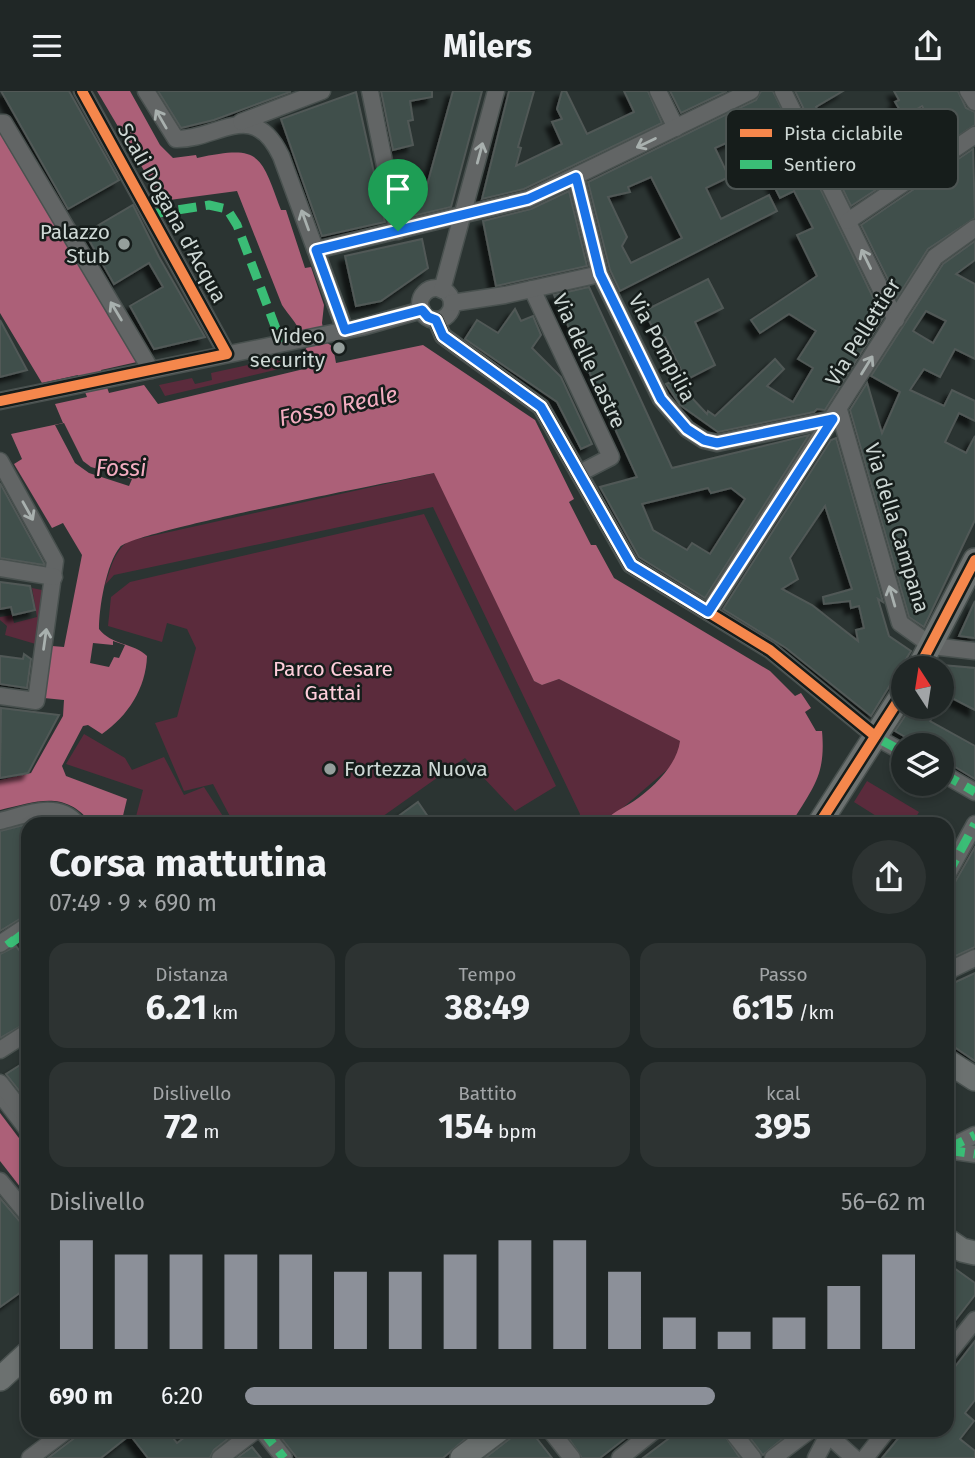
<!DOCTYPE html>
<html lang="it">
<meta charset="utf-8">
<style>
body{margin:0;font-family:"Fira Sans",sans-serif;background:#2d3332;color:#f1f3f6;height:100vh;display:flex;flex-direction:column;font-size:26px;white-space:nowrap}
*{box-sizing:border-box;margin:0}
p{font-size:23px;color:#a2a5a7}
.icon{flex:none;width:38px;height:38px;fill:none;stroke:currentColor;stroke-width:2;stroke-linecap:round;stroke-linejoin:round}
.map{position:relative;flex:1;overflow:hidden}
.drawer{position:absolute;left:21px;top:726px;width:933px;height:620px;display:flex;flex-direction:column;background:#202726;border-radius:21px;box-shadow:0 4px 10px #0003,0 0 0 2px #3d4443}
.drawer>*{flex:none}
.needle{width:46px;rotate:348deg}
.fabs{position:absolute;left:891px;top:565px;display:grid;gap:14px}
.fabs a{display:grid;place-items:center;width:63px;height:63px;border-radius:50%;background:#202726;box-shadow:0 4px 10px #0003,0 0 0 2px #3d4443;font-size:35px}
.pin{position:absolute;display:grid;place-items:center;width:60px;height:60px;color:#fff;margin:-72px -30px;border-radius:50% 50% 50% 0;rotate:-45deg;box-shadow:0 0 7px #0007}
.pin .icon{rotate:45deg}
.round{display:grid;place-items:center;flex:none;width:74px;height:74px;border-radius:37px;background:#2d3332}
.summary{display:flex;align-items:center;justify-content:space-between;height:119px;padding:0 28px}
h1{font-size:38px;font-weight:700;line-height:52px}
.figures{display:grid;grid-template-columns:repeat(3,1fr);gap:10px;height:119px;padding:7px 28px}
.figures div{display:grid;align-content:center;border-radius:18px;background:#2d3332;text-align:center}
.figures b{font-size:35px;font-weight:700}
.figures small{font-size:19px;font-weight:400}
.figures p{font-size:19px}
.chart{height:196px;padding:14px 28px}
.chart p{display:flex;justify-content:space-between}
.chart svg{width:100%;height:126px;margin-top:7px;stroke:#8c9099;stroke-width:6}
ul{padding:0 28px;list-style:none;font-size:23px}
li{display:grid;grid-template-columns:112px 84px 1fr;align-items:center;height:52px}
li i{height:18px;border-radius:9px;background:#8c9099}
header{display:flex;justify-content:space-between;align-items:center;height:91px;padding:0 28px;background:#202726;font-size:32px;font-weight:700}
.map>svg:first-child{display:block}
.green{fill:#5b2b3c}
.water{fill:#ac6078}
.pier{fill:#2b3432}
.building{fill:#3f4f4c;stroke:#515957;stroke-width:2;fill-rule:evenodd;filter:url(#shadow)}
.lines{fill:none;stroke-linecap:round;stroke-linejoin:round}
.lane-casing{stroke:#49514f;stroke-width:11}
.street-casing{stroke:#49514f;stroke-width:19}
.secondary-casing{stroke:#49514f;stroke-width:26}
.lane{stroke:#626565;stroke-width:8}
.street{stroke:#626565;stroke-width:16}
.secondary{stroke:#6c7170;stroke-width:23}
.quiet{stroke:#3abd76;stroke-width:9;stroke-dasharray:18 9;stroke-linecap:butt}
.cycleway-casing{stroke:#161d1b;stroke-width:15}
.cycleway{stroke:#f5874c;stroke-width:10}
.oneway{stroke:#a8b0ae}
.route-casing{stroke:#fff;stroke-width:14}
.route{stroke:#1a73e8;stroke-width:9}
.poi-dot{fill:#959f9c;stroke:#161d1b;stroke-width:2.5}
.labels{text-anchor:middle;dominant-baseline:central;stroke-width:5;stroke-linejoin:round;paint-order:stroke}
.street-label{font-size:21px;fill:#ced8d5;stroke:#161d1b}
.poi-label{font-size:21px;fill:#ced8d5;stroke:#161d1b;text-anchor:end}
.park-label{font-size:21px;fill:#ffcedb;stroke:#161d1b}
.water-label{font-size:23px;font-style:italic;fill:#f3adc1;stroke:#161d1b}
.key{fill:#161d1b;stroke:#4d5553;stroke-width:2}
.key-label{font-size:19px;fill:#ced8d5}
</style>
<header><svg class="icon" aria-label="menu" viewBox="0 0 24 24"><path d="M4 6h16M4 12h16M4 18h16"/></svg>Milers<svg class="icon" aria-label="share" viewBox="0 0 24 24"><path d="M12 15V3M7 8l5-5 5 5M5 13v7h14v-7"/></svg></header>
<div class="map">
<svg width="975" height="1367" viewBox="0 0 975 1367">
<defs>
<filter id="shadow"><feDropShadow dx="-6" dy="6" stdDeviation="2" flood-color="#0009"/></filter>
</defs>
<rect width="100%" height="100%" fill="#2b3432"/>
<g class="green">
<path d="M298,263L300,273L165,305L159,294L192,287L195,293L212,289L211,282Z"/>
<path d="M435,382L534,590L542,594L559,588L680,650L679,665L669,677L604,733H577L580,723L433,416L114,484L105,494C111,477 114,460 129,450Z"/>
<path d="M424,423L556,695L515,720L465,667L372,733H234L213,693L184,700L155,632L177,626L196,557L187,538L167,532L162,551L108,535L111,506L130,491Z"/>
<path d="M32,497L47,500L39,554L5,544L7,535L0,529V526L12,524L14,532L37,526Z"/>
<path d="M84,643L125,667L132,679L164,666L184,704L204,696L228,733H134L143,699L66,673Z"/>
<path d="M867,690L919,721L912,733H878L881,728L854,711Z"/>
</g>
<g class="water">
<path d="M97,0H130L160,54L173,67L196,64L197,67C260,54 260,62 281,119H286L305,177L311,176L324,214L322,232L326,251L333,256L336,272L423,254L535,329L574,408L569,411L591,454H596L614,487L770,580L795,605L801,602L811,617L805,621L816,640H822C826,685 813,696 791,733H604C609,722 624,717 634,710C654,696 677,674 680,650L559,588L542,594L534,590L434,382C394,391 134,440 120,456C106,473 99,517 99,538C111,554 134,552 147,565C146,597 128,625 102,643L88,634L83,635L62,675L66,685L127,708L121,733H92C64,698 37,711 0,719V689L31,682L63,625L64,609L44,607L52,555L64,556L82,464L63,432L52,437L14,373L22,368L11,343L63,332L55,313L87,306L78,284L42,292L0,222V41L137,271L101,279L109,302L144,294L158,313L308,277L303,262L307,256C301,236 292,229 282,214L237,100L162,110Z"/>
<path d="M0,1022L28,1059V1106L0,1070Z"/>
</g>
<g class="pier">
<path d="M64,332L83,370L91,376L132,388L129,395L89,382L75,372L55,334Z"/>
<path d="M113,550L125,554L119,567L114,566L109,576L90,572L93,552L113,554Z"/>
</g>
<g class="building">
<path d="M1,0H69L119,89L68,118Z"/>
<path d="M158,0H290V1L214,29L181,37Z"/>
<path d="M381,0H432V6L410,10L413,29L408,30L413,54L393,59Z"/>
<path d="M453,0H482L451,116L408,126L400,89L420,85L424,105Z"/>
<path d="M509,0H534L518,56L521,57L516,75L562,53L552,31L562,28L557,18L562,0H566L587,43L634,21L624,0H648L662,32L524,98L482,108Z"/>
<path d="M670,0H727L681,22Z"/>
<path d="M761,0H773L883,227L825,319L817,318L814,321L718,341L680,314L666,293L680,287L690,305L707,323L708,320L715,325L775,268L784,278L767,295L793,311L813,277L798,268L816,240L789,223L760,242L751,229L817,185L797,144L813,137L794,100L780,107L749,45L744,44L715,57L729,86L706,97L721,128L769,104L777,120L620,200L610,179L588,91L756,9ZM651,86L682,147L631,172L622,155L627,146L608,106L630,101L628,96Z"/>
<path d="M795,0H843L816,16L829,41L859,25L874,58L904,39L910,49L934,34L922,15L904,26L895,11L899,9L894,0H958L966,17L975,21V34L851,115Z"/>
<path d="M356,1L385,131L322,145L281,28Z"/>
<path d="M973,58L975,127L928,158L897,207L861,134Z"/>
<path d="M569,100L587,175L496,195L483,130L531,118Z"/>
<path d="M133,114L159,166L205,246L154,258L130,215L163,196L149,172L114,193L85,142Z"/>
<path d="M422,148L428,177L381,210L356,215L345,165Z"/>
<path d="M975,150V169L956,183L975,193V268L955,258L940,286L924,278L910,299L944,315L952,299L975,310V330L959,322L945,351L966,362L975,345V429L924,536L909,526L850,319L867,292L882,342L900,301L871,285L943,173ZM926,220L946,230L933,252L913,240Z"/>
<path d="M708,188L723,217L695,231L715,274L686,289L665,246L659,249L644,220Z"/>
<path d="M589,196L672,377L809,344L705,507L639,466L600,396L637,386L554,204ZM708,397L711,402L731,397L745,408L710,463L692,452L687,459L653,439L642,413Z"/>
<path d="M515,218L521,230L533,225L541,244L532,257L561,286L592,353L581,358L557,311L465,248L477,229L498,242Z"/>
<path d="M0,229L27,279L0,286Z"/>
<path d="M836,347L883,511L878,508L889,545L911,560L871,625L786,557L723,518L831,349ZM825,415L852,498L823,506L824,513L850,510L851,517L859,515L864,537L856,539L858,550L812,514L782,498L798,488L790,467Z"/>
<path d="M0,392L44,472V474L0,467Z"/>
<path d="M0,491L30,495L35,519L13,524L11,516L0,518Z"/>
<path d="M975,510V547L959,545Z"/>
<path d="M24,563L31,568L27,597L0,593V565L23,568Z"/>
<path d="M942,574L975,577V619L942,602Z"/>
<path d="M911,616H938L930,630L975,655V688L942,668V654H919L895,640Z"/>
<path d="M1,617L59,624L28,682L0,687Z"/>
<path d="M418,711L433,733H406L400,724Z"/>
<path d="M28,733V823L0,840V740Z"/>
<path d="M975,756V856L947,869V805Z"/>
<path d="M16,855L28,871V931L0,947V863Z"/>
<path d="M975,882V970L947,951V895Z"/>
<path d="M28,969V1011L6,983Z"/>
<path d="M0,1107L28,1140V1196L0,1216Z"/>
<path d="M947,1172L975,1192V1204L947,1240Z"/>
<path d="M975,1250V1309L965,1322L974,1330L960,1348L975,1360V1367H882L905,1339H947V1286Z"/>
<path d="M85,1339H167L177,1352L194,1339H239L214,1359L210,1367H148L130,1344L101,1367H48Z"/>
<path d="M275,1339H476L443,1367H297Z"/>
<path d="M521,1339H530L552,1367H485Z"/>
<path d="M563,1339H636L600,1367H582Z"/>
<path d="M680,1339H721L740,1367H643Z"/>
<path d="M744,1339H793L763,1364Z"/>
<path d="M252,1356L261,1367H237Z"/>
</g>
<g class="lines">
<g class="lane-casing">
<path id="lane" d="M0,1009L28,1046"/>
</g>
<g class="street-casing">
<g id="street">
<path d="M82,0L227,263"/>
<path d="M146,0L176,48C218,49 253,6 281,65L345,239"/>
<path d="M370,0L398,140"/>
<path d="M658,0L676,37"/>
<path d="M783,0L896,229"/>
<path d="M968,0L975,11"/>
<path d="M241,31L322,0"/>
<path d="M0,32H4L151,279"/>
<path d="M576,86L600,183L661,308L687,338L704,349L717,352L833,328"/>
<path d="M848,130L975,44"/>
<path d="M316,159L528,108L751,0"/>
<circle cx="436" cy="213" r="16"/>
<path d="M532,198L611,366L580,382"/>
<path d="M442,199L496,0"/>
<path d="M452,212L505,204L600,183"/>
<path d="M436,229L443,245L541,316L631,474L770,559L875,645"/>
<path d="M0,310L362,236L422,219"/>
<path d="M839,319L900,532L932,555L975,560"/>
<path d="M0,370L55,470L36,610L0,605"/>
<path d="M0,477L54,486"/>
<path d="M708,521L935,166L975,137"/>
<path d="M883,650L903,661"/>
<path d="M942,682L975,701"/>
<path d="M0,730C25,724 58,709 77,733"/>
<path d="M947,784L975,733"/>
<path d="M0,853L28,834"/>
<path d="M947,884L950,879L975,867"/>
<path d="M0,959L28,941"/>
<path d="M0,992L28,1028"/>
<path d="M947,1058L975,1044"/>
<path d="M947,1059L975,1063"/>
<path d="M0,1090L28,1124"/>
<path d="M947,1264L975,1229"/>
<path d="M262,1339L284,1367"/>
<path d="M550,1339L572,1367"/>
<path d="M731,1339L753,1367"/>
<path d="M823,1339L854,1367"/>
<path d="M30,1367L67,1339"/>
<path d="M220,1367L256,1339"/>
<path d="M620,1367L655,1339"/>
<path d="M773,1367L810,1339"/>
<path d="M816,1367L827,1346"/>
<path d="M865,1367L887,1339"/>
</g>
</g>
<g class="secondary-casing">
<g id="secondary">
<path d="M918,578L975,469"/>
<path d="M819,733L903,602"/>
<path d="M947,970L975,988"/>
<path d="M947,1149L962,1159L975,1162"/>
<path d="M0,1288L28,1262"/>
<path d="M462,1367L499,1339"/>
</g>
</g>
<use href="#lane" class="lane"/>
<use href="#street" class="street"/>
<use href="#secondary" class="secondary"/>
<g class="quiet">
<path d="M152,123L209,114L227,118L237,134L281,251"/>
<path d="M883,650L903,661"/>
<path d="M942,682L975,701"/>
<path d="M947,784L975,733"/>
<path d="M8,848L11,852L23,843L28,849"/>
<path d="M947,1058L975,1044"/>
<path d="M947,1059L975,1063"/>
<path d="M262,1339L284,1367"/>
</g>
<g class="cycleway-casing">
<g id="cycleway">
<path d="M436,229L443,245L541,316L631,474L770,559L875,645"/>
<path d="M0,310L227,263L82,0"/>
<path d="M918,578L975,469"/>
<path d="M819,733L903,602"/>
</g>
</g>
<use href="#cycleway" class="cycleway"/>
</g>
<defs><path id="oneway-shaft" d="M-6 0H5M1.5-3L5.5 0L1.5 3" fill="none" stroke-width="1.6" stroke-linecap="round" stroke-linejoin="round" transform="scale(1.75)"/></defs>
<g class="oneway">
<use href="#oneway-shaft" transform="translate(161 28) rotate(-120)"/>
<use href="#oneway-shaft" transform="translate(646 52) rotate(154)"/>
<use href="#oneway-shaft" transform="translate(480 62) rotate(-75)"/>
<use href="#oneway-shaft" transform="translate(305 129) rotate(-110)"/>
<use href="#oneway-shaft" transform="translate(866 168) rotate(-116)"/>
<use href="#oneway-shaft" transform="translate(116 220) rotate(-121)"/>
<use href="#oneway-shaft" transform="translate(867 274) rotate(-58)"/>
<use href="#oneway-shaft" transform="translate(28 420) rotate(61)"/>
<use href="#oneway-shaft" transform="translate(892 505) rotate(-106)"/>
<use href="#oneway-shaft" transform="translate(45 548) rotate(-82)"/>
</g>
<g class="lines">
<g class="route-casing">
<path id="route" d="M576,86L600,183L661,308L687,338L704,349L717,352L833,328L708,521L631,474L541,316L443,245L436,229L428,226L422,219L345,239L316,159L528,108Z"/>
</g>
<use href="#route" class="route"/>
</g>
<g class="poi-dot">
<circle cx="124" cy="153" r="7"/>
<circle cx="339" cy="257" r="7"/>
<circle cx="330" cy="678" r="7"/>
</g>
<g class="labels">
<g class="street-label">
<text transform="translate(172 122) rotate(61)">Scali Dogana d'Acqua</text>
<text transform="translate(863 241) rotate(-58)">Via Pellettier</text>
<text transform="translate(662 257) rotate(62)">Via Pompilia</text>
<text transform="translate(589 270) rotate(65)">Via delle Lastre</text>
<text transform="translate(897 437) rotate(73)">Via della Campana</text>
</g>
<g class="poi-label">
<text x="110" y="141">Palazzo<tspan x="110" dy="24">Stub</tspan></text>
<text x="325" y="245">Video<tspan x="325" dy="24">security</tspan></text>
<text x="344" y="678" text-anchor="start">Fortezza Nuova</text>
</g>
<g class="park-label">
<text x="333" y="578">Parco Cesare<tspan x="333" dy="24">Gattai</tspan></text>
</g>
<g class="water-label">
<text transform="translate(338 315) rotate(-12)">Fosso Reale</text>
<text x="121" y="377">Fossi</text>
</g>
</g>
<rect x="726" y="18" width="232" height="80" rx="10" class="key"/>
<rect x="740" y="38" width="32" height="8" fill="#f5874c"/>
<rect x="740" y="69" width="32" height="9" fill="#3abd76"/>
<g class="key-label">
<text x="784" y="49">Pista ciclabile</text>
<text x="784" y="80">Sentiero</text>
</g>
</svg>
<div class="fabs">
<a><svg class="needle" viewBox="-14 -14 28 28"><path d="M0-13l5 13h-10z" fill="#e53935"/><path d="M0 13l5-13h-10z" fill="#a2a5a7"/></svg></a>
<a><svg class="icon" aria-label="layers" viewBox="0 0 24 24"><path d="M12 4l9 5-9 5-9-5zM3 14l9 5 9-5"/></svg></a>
</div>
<div class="pin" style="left:398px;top:140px;background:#1e9e55"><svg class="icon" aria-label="arrive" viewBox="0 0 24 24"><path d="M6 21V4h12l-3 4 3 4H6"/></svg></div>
<section class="drawer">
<div class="summary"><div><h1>Corsa mattutina</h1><p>07:49 · 9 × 690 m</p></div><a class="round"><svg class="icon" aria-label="share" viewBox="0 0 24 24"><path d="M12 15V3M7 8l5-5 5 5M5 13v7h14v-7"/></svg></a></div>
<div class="figures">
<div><p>Distanza</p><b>6.21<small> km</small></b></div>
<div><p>Tempo</p><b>38:49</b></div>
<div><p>Passo</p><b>6:15<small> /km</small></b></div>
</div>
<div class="figures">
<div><p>Dislivello</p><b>72<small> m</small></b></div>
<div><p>Battito</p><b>154<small> bpm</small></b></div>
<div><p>kcal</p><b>395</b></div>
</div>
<div class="chart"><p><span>Dislivello</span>56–62 m</p>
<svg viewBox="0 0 160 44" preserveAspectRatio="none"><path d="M5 44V6M15 44V11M25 44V11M35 44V11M45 44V11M55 44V17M65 44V17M75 44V11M85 44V6M95 44V6M105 44V17M115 44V33M125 44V38M135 44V33M145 44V22M155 44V11"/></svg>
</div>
<ul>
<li><b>690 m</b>6:20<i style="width:69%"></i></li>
</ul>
</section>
</div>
